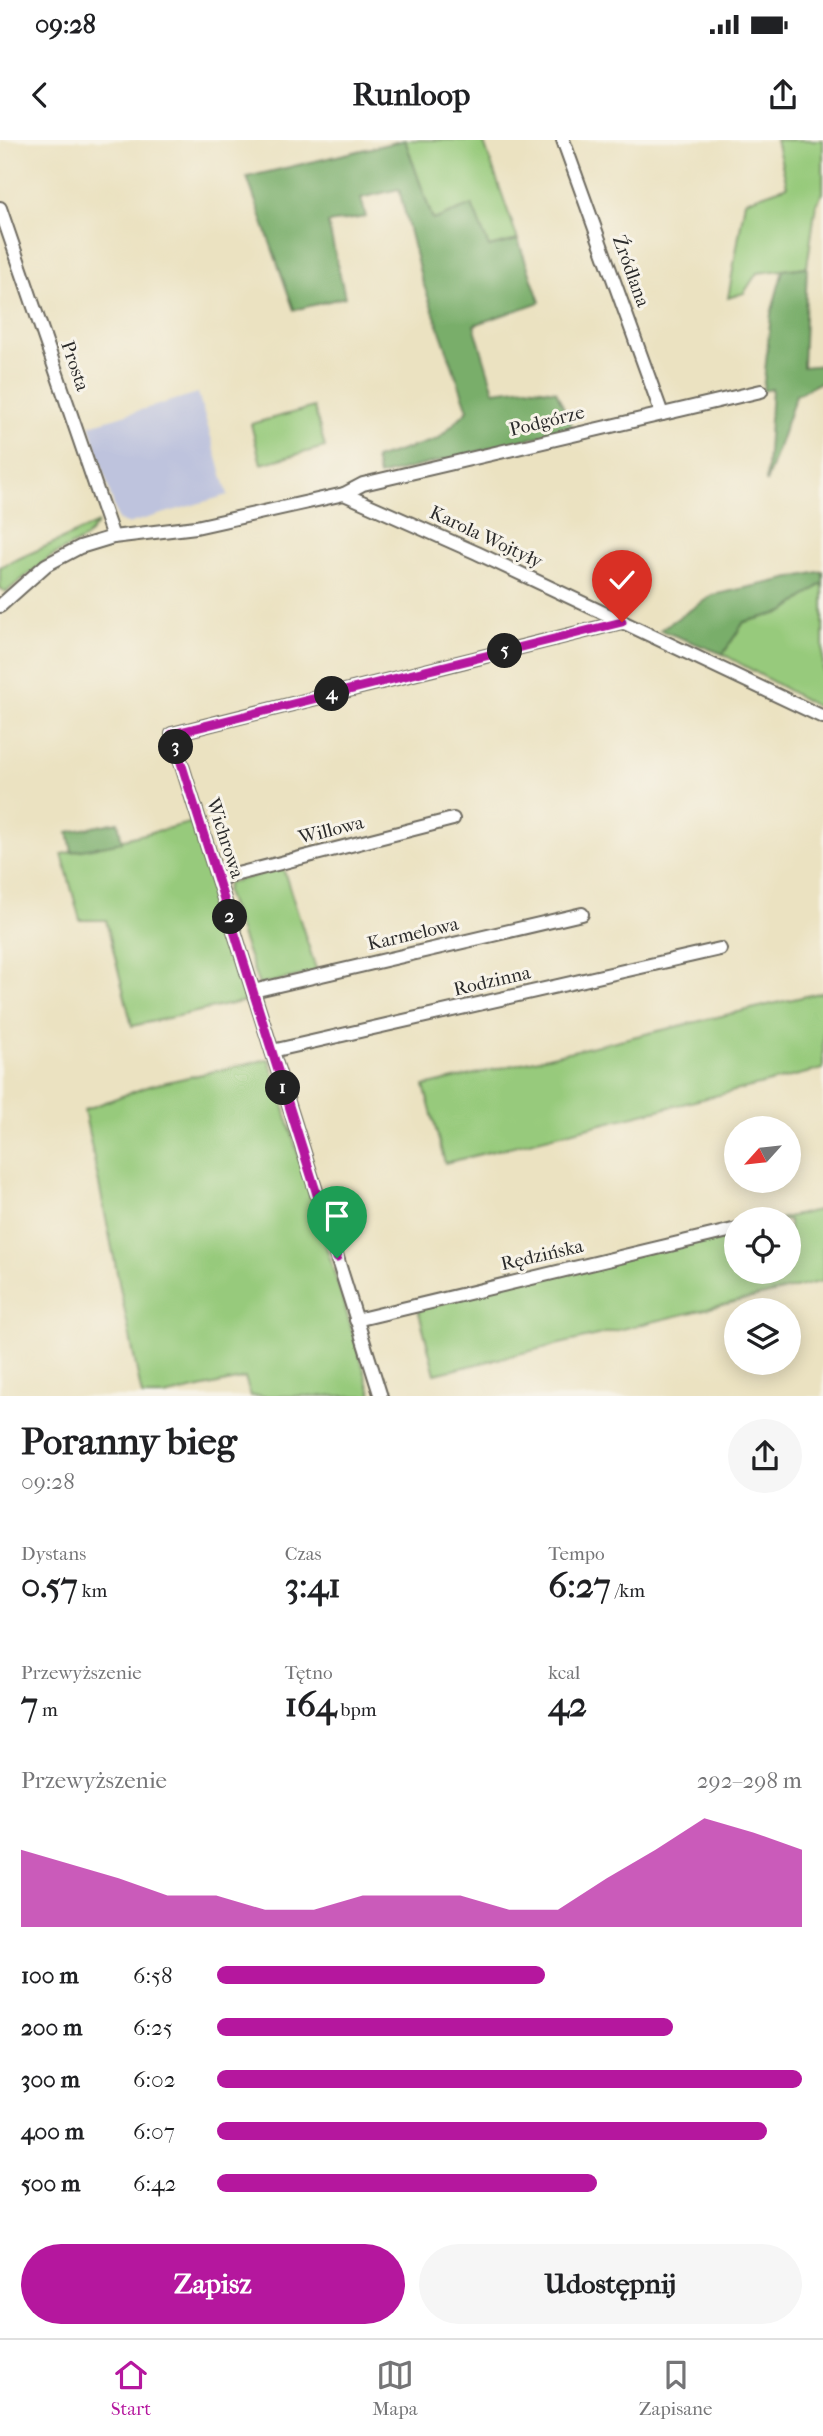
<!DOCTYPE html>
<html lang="pl">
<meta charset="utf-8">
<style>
body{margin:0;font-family:"IM FELL French Canon",serif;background:#f6f6f6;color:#202124;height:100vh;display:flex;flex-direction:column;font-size:26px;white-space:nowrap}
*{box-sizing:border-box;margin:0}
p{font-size:23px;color:#757577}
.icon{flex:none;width:38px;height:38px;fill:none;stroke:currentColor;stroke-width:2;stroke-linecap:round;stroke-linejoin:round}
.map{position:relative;height:1256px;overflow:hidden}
.sheet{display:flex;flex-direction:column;background:#fff;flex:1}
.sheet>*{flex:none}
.needle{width:46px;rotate:243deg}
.tools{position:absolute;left:724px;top:976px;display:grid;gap:14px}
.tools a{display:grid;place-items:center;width:77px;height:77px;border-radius:50%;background:#fff;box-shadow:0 4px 18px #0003;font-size:35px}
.pin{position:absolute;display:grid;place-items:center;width:60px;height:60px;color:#fff;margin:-72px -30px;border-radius:50% 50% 50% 0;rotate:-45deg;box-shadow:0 0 7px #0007}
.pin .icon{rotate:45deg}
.km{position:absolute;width:35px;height:35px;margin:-18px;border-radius:50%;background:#222;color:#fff;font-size:19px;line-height:35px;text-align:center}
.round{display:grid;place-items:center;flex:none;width:74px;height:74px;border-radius:37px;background:#f6f6f6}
.overview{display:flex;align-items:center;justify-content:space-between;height:119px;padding:0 21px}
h1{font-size:38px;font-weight:800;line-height:52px}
.metrics{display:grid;grid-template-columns:repeat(3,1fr);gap:10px;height:119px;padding:7px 21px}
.metrics div{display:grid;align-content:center}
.metrics b{font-size:35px;font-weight:800}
.metrics small{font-size:19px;font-weight:400}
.metrics p{font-size:19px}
.chart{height:196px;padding:14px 21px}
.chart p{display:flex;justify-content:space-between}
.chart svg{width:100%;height:126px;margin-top:7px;fill:#b5179e;opacity:.7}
.action{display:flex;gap:14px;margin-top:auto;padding:14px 21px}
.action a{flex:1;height:80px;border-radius:42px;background:#b5179e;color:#fff;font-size:28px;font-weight:800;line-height:80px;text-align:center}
.action a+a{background:#f6f6f6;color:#202124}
ul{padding:0 21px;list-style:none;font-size:23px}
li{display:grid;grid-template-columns:112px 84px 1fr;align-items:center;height:52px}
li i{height:18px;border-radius:9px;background:#b5179e}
.status{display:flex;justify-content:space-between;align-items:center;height:49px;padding:0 35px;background:#fff;direction:ltr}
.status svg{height:19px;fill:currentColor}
header{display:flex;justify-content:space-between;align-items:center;height:91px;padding:0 21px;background:#fff;font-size:32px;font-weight:800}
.tab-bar{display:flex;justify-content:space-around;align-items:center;height:98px;border-top:2px solid #e0e0e0;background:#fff;font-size:19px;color:#757577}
.tab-bar a{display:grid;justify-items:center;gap:4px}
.tab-bar .active{color:#b5179e}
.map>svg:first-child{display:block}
.industrial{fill:#bec3dd}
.green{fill:#97ca7b;stroke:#617a53;stroke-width:2}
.forest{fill:#79ae6b;stroke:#526c4b;stroke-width:2}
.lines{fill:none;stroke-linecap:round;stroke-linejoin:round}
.minor-casing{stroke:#6e6b60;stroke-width:16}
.minor{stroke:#fff;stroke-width:12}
.route-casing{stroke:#fff;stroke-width:14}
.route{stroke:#b5179e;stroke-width:9}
.labels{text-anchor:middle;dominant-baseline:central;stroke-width:6;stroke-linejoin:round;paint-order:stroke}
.street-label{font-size:19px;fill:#2b2b2b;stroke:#f7f3e8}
</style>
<div class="status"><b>09:28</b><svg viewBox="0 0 49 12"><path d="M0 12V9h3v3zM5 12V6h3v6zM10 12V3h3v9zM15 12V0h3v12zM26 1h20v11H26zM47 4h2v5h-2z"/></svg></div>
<header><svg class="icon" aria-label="back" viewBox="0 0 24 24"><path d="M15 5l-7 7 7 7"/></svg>Runloop<svg class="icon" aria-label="share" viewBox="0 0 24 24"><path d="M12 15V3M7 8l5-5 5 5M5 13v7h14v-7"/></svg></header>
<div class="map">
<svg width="823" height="1257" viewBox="0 0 823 1257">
<rect width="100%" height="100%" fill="#f7f3e8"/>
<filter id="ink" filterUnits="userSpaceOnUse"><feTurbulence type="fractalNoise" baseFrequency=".0143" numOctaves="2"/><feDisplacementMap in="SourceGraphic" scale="14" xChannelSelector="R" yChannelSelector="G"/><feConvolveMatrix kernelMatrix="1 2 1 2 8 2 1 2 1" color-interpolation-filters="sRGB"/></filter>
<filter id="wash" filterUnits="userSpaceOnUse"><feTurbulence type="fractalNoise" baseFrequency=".00686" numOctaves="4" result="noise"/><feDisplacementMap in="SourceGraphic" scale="28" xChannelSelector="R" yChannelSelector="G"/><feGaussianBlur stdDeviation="1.57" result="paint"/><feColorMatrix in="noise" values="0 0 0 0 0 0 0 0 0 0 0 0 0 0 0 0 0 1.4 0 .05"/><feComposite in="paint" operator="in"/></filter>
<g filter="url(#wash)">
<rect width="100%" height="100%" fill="#ebe2c1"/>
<path class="industrial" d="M198,253L228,355L127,384L118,380L90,285Z"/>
<g class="green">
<path d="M405,0H483L518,100L488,107L433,80Z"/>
<path d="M776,0H823V53L816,64L807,127L757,133L744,153L728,158L745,61L787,46Z"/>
<path d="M314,267L325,307L261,324L251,284Z"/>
<path d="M98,383L86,398L50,417L6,452L0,448V427Z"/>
<path d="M823,443V570L723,514L744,482L784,472Z"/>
<path d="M194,682L250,860L132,886L106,780H80L62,714Z"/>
<path d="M283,728L317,832L259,845L226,752L228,743Z"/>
<path d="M823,852V929L445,1023L424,946Z"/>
<path d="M269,919L372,1256H251L245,1238L164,1256H142L84,970L149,946Z"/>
<path d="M823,1069V1141L435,1234L416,1161L737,1088V1132H789V1080H774Z"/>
</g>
<g class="forest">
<path d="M405,0L433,80L472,65L489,107L518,100L540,162L474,185L494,251L526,247L556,251L573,288L379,336L375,319L438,299L468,270L421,137L399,49L361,58L366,77L328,83L345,157L294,170L247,37Z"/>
<path d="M807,127L803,227L823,225V241L796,255L766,343L772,249L763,251L771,174L783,130Z"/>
<path d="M823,431V443L784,472L744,482L723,514L660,490L713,455Z"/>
<path d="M118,682L122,702L72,712L68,692Z"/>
</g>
</g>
<g filter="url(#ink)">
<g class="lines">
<g class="minor-casing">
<g id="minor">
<path d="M563,0L662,274"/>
<path d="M0,68L113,397"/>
<path d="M344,354L363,344L761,251"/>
<path d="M0,466L46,425L80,407L113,397L196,387L344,354L477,413L823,577"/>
<path d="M218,739L453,679"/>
<path d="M253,851L582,774"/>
<path d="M272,911L720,809"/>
<path d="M774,1080L777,1079"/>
<path d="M356,1180L737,1089"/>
<path d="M381,1257L172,594L622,482"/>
</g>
</g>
<use href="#minor" class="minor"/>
</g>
</g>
<g class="lines" filter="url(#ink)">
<g class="route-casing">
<path id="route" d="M337,1118L172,594L622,482"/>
</g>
<use href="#route" class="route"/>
</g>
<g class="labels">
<g class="street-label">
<text transform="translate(631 131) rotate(70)">Źródlana</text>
<text transform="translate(75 226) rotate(71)">Prosta</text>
<text transform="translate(547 281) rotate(-14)">Podgórze</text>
<text transform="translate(486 397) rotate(25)">Karola Wojtyły</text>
<text transform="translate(331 690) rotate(-14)">Willowa</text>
<text transform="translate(225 698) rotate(72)">Wichrowa</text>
<text transform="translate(413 794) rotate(-13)">Karmelowa</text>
<text transform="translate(492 841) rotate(-13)">Rodzinna</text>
<text transform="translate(542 1115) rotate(-13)">Rędzińska</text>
</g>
</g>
</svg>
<div class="tools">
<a><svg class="needle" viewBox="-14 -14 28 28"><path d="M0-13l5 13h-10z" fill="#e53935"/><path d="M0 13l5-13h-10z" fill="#757577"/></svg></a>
<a><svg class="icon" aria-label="locate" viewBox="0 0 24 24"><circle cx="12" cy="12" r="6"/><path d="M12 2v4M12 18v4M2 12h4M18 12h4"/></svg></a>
<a><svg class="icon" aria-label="layers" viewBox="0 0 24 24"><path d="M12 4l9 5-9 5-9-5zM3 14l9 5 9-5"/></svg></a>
</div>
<div class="pin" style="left:337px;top:1118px;background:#1e9e55"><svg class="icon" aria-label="arrive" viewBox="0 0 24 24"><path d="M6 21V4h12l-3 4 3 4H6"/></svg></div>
<div class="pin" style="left:622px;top:482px;background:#d93025"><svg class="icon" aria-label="check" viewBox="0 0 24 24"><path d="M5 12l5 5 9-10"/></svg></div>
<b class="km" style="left:283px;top:948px">1</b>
<b class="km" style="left:230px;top:777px">2</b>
<b class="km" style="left:176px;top:607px">3</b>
<b class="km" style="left:332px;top:554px">4</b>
<b class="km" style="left:505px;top:511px">5</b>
</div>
<section class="sheet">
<div class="overview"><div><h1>Poranny bieg</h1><p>09:28</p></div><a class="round"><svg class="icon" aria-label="share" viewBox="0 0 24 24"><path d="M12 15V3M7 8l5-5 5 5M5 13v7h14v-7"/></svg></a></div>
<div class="metrics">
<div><p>Dystans</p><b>0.57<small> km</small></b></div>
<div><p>Czas</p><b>3:41</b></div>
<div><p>Tempo</p><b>6:27<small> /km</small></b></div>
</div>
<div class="metrics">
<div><p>Przewyższenie</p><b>7<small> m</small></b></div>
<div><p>Tętno</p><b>164<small> bpm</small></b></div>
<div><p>kcal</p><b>42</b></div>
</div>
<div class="chart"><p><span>Przewyższenie</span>292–298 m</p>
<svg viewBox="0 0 160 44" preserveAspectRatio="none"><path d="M0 44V17L10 22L20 27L30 33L40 33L50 38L60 38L70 33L80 33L90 33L100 38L110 38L120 27L130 17L140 6L150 11L160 17V44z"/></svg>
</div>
<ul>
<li><b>100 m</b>6:58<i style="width:56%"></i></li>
<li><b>200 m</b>6:25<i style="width:78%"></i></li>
<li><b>300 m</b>6:02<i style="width:100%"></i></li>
<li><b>400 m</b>6:07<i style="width:94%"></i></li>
<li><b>500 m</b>6:42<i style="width:65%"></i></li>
</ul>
<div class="action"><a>Zapisz</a><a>Udostępnij</a></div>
</section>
<nav class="tab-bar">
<a class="active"><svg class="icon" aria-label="home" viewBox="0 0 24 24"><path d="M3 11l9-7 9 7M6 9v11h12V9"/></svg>Start</a>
<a><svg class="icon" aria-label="map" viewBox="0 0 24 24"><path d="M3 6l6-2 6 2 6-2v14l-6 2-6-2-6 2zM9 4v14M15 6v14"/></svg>Mapa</a>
<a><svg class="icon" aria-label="saved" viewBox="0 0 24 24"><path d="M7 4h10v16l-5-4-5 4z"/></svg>Zapisane</a>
</nav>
